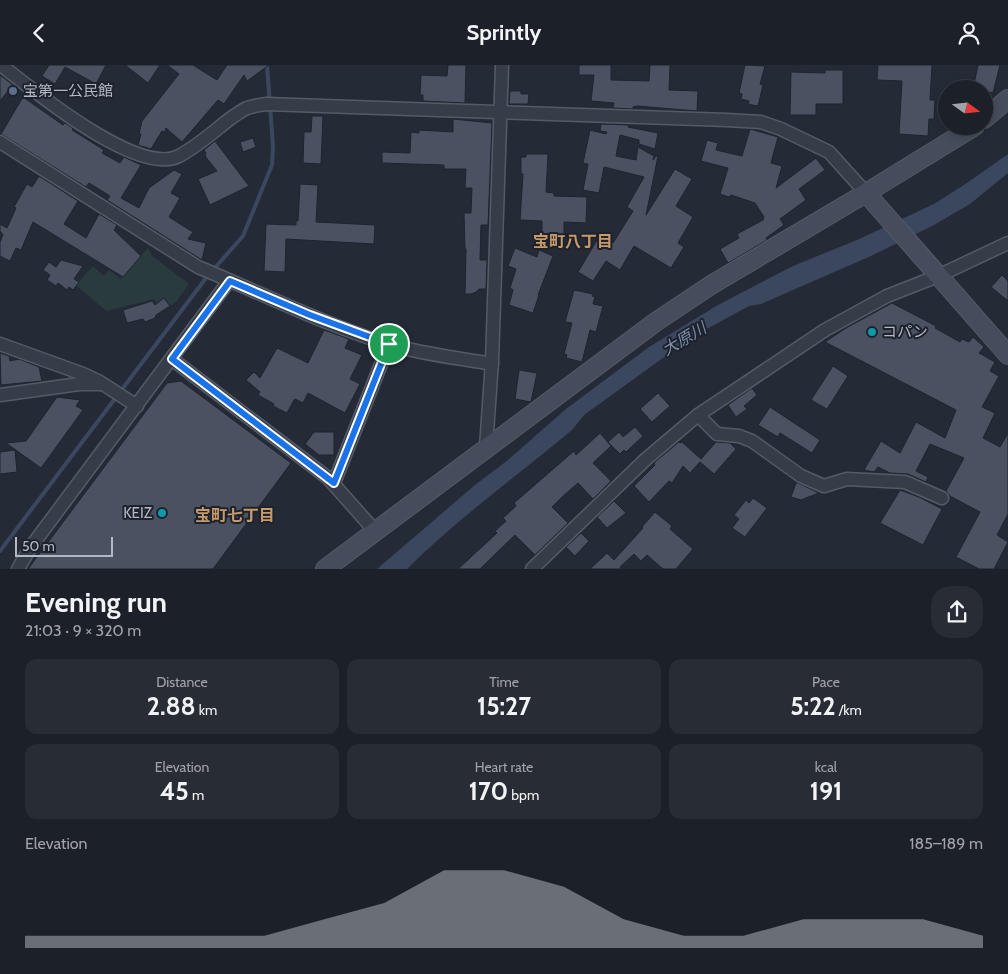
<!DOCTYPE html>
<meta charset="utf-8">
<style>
body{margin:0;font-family:Cabin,"Noto Sans JP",sans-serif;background:#282d35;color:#f1f3f6;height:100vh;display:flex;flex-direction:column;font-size:19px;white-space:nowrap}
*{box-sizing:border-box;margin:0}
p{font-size:16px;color:#a0a3a8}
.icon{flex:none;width:28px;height:28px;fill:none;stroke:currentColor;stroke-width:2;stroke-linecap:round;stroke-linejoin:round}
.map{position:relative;height:504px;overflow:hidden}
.sheet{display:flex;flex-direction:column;background:#1b2029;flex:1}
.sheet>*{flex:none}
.needle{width:32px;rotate:105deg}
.tools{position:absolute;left:938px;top:15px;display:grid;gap:10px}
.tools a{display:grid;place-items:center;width:55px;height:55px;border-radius:50%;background:#1b2029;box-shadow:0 2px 8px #0003,0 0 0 1px #393e46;font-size:25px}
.scale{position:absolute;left:15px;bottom:12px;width:98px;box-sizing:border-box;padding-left:5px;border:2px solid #b2b8c4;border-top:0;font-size:14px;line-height:18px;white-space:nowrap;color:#b2b8c4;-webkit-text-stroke:4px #1d222d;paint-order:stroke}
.pin{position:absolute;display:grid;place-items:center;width:42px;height:42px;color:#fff;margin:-21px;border:2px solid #fff;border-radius:50%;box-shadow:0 1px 5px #0007}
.round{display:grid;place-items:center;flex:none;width:52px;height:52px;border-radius:20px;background:#282d35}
.overview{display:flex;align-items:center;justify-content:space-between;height:85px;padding:0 25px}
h1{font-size:28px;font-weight:700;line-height:38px}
.metrics{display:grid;grid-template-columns:repeat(3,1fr);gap:8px;height:85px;padding:5px 25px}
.metrics div{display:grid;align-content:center;border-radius:12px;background:#282d35;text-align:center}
.metrics b{font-size:25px;font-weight:700}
.metrics small{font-size:14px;font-weight:400}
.metrics p{font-size:14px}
.chart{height:140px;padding:10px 25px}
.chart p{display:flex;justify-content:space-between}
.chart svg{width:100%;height:90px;margin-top:5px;fill:#8c9099;opacity:.7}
header{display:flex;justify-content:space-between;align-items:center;height:65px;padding:0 25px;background:#1b2029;font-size:22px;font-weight:700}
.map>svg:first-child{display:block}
.green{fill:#2a3b3d}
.water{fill:#3b475f}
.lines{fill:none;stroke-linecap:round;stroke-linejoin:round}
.stream{stroke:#3b475f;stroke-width:4}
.building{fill:#4a5160;stroke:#1e242f}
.street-casing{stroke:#555b66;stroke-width:15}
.secondary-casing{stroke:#555b66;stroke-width:20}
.street{stroke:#373d48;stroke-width:12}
.secondary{stroke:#464c5b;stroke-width:18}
.route-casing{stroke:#fff;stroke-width:10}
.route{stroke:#1a73e8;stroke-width:6}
.service-dot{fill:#5c6f8a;stroke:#1d222d;stroke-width:2}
.culture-dot{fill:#0f9aa8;stroke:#1d222d;stroke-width:2}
.labels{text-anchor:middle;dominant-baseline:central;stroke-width:4;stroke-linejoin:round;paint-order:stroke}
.poi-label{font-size:15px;fill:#b2b8c4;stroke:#1d222d;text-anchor:start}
.neighbourhood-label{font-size:16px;font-weight:bold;fill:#c89a69;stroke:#1d222d}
.water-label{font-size:16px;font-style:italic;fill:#7d8daa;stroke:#1d222d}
</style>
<header><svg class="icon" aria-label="back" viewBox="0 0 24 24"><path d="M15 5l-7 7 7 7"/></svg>Sprintly<svg class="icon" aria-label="person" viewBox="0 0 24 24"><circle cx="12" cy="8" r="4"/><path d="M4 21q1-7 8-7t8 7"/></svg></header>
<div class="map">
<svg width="1008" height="504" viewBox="0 0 1008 504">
<rect width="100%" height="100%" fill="#242b37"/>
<path class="green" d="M148,183L152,191L189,219L176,237L170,241L164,233L157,238L154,234L106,246L76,220L93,201L104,211L109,205L121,214Z"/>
<path class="water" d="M1008,89V108L970,139L934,160L871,191L761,239L749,241L692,272L584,350L572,365C517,411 458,453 407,504H377L475,420L508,395L566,344L649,282L718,240L793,201L857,175L934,139L967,118Z"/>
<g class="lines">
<path class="stream" d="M0,486L206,213L243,171L272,100L273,81L267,0"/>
</g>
<g class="building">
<path d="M49,0H106L96,19L65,2L55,19L42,11Z"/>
<path d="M125,0H160L148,18Z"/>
<path d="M167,0H193L217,15L227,0H269L247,16L244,10L224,39L218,35L182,77L166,63L165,67L162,66L151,84L141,81L138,80L141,69H139L142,56L179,9Z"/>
<path d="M448,0H466L465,38L423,36V30H420L421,10L447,11Z"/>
<path d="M579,0H611V15L649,16L650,0H670L669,25L698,26L697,46L637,41L633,42V44L613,43L614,38L591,36L594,10H579Z"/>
<path d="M745,0L765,1L760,19L763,20L758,41L748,39L749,36L741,34L742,29L739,28Z"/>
<path d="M878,0H932L930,35H935L934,54H929L928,71L899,69L902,16L877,15Z"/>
<path d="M978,0H1000L993,28L984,26V24H973Z"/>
<path d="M825,5H843V39H816V50H790L791,7L825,8Z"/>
<path d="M0,10L13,20L0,36Z"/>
<path d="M510,26H521V29H529L528,39H509Z"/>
<path d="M23,32L63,60L65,58L73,63L72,65L104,85L102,88L120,98L124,92L141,100L121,133L139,143L149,123L174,105L182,109L171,128L180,133L169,152L193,167L188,174L206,178L202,195L107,135L110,131L89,118L86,122L1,69Z"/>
<path d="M312,51H323L321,99L303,98L304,67H311Z"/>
<path d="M453,54L492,58L488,160H481L480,195H487L486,224H479L476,227L471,229H465L466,184H465L464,148H471L472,123H465L466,104H444V100L382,98V87L410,88L411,67L419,68V65L453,67Z"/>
<path d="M601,59L629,60L628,62L658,68L655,84L639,79V75L620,70L616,91L636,95L638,82L654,91L653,95L656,91H658L646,150L675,104L692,114L676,141L693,152L678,178L684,182L671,203L634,181L620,205L606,196L593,216L578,207L600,170L613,178L633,146L627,142L644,112L604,102L599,128L583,125L588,99L583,98L590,65L606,69L607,67L600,66Z"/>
<path d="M750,64L778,72L771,98L782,101L776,123L816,93L825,105L799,124L806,135L780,154L784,160L766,173L767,175L728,198L720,184L739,173L737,169L763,155L764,152L755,138L731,130L729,132L720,129L728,103L701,96L707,75L718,78L716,85L742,91Z"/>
<path d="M253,73L256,82L243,87L240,77Z"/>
<path d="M215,76L249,121L210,140L198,114L217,106L205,91L206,88L204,85Z"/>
<path d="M526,89H548L546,127L554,128V131L587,132L586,158L564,157V170L542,169V156L520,155L523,109H521V92H526Z"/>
<path d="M39,111L78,136L64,159L86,173L99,149L117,160L114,165L141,191L123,212L33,157L21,185L16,183L10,196L0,191V177L3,170L0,166V159L7,163L16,143L14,142L27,119L32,122Z"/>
<path d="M300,119L318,120L316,157L375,160L374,179L286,174L285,207L264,206L266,159L296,160V156H298Z"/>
<path d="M515,183L537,192L539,185L553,191L538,230H539L533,248L509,240L513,225L510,223L516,204L508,201Z"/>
<path d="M61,195L83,201L74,214L79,217L73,225L69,222L67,225L58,218L56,221L47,215L50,210L43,205L49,197L56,202Z"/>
<path d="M1002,210L1008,216V236L991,222Z"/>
<path d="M574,225L593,229L592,231L595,232L593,239L603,241L596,267L590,265L582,297L566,293L567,290L564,289L572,258L565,257Z"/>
<path d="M164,233L170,241L156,250L155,253L145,257L143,254L127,258L123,245L152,236L155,240Z"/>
<path d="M892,238L936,261L935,263L960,277L962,274L969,277L973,272L984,282L979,288L995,297L990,306L999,311L982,342L995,348L983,373L1000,382L1008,368V449L997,470L1008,477L994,504H979L956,492L980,447L950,431L946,426L964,393L930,379L916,406L928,412L926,417L908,409L890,408L878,402L874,407L864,405L881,376L900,388L916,357L945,373L956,345L825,277L846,263Z"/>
<path d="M324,265L349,274L345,283L362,290L350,314L360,319L345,348L308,328L303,338L295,334L294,335L287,348L273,341L274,339L258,330L260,327L246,315L254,307L260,313L277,283L308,298Z"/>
<path d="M0,288L9,291L10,296L19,294L39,302L42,316L1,320Z"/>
<path d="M833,301L848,311L827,344L811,335Z"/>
<path d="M519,305L537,308L531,337L515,334Z"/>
<path d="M181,316L291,398L213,504H28L167,318Z"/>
<path d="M752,323L757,330L744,341L747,344L736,352L728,340Z"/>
<path d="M658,328L670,341L652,357L640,344Z"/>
<path d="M57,332L80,335L76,341L83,345L41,403L6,378L26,376Z"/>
<path d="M770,342L820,375L812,388L780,368L778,372L758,360Z"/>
<path d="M635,362L643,371L626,387L624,385L620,389L608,377L619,367L623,372Z"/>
<path d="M314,367H334V390H319L305,379Z"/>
<path d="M600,368L611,381L593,398L611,416L593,434L578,418L562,432L552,442L568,458L535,490L515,470L480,504H458L497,468L495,466L506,456L503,453L516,441L514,438L574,386L576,390Z"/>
<path d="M679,377L680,378L682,377L701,394L716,377L730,378L736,384L714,409L700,397L690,408L683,401L672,418L669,416L649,437L634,421L655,400L654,398L656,396Z"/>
<path d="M15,385L17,407L0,409V387Z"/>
<path d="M796,418H798L819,428L801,435L791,432Z"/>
<path d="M900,425L919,432L942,444L923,480L880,458Z"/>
<path d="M753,433L767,443L745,472L732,463L739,454L734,450L746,435L749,438Z"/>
<path d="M614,436L626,448L607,463L597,452Z"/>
<path d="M655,447L672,461L670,464L693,484L676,504H663L647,490L641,496L634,489L620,502L622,504H590L607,488L614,495L643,463L642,462Z"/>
<path d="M581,468L589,476L575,491L566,482Z"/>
</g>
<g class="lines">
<g class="street-casing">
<g id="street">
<path d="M1,0C33,25 138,112 179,91C198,81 214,66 231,53C236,50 242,45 247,43C253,41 260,40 266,39L727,55L761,57L781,64L829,87L866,128"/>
<path d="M0,77L198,202C261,228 323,259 388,279C422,289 458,293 492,299"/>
<path d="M0,279L83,309L100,317"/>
<path d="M172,294L328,413L375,466"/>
<path d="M0,330L79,319H103L137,341"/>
<path d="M698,350L717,369L739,371L752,376L801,411L824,421L847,414L905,417L942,433"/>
<path d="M486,382L492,296L502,0"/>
<path d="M334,418L389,279"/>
<path d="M18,504L30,483L229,216"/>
<path d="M532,504L646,394L698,350L734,326L825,265L887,231L938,211L1008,178"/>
</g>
</g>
<g class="secondary-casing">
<g id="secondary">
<path d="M984,54L1008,34"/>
<path d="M866,128L1008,290"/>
<path d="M325,504L657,256L711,220L866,128L975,61"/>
</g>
</g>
<use href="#street" class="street"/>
<use href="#secondary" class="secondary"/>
</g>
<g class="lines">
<g class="route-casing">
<path id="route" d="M230,216L310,250L389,279L334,418L172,294Z"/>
</g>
<use href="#route" class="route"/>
</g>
<circle class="service-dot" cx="13" cy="26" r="5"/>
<g class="culture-dot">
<circle cx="872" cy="267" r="5"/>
<circle cx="162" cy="448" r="5"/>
</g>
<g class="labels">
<g class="poi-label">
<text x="23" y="26">宝第一公民館</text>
<text x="882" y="267">コパン</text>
<text x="152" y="448" text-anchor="end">KEIZ</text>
</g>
<g class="neighbourhood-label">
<text x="573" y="176">宝町八丁目</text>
<text x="235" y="450">宝町七丁目</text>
</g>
<g class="water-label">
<text transform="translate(684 274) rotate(-31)">大原川</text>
</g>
</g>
</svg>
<div class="tools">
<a><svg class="needle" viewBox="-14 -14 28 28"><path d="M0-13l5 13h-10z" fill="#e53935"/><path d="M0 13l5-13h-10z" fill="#a0a3a8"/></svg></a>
</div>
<div class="scale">50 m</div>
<div class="pin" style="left:389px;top:279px;background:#1e9e55"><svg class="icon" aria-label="arrive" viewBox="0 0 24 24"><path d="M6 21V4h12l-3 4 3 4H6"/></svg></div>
</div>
<section class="sheet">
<div class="overview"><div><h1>Evening run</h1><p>21:03 · 9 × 320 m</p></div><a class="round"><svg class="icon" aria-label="share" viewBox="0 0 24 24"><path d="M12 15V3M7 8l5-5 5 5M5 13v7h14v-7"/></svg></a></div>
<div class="metrics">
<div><p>Distance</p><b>2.88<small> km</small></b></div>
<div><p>Time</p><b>15:27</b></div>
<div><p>Pace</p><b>5:22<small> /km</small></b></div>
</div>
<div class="metrics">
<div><p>Elevation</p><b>45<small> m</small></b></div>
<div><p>Heart rate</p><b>170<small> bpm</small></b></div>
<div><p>kcal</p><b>191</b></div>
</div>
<div class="chart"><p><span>Elevation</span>185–189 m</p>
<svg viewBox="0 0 160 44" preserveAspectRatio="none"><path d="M0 44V38L10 38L20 38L30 38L40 38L50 30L60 22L70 6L80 6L90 14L100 30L110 38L120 38L130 30L140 30L150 30L160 38V44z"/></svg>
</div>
</section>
